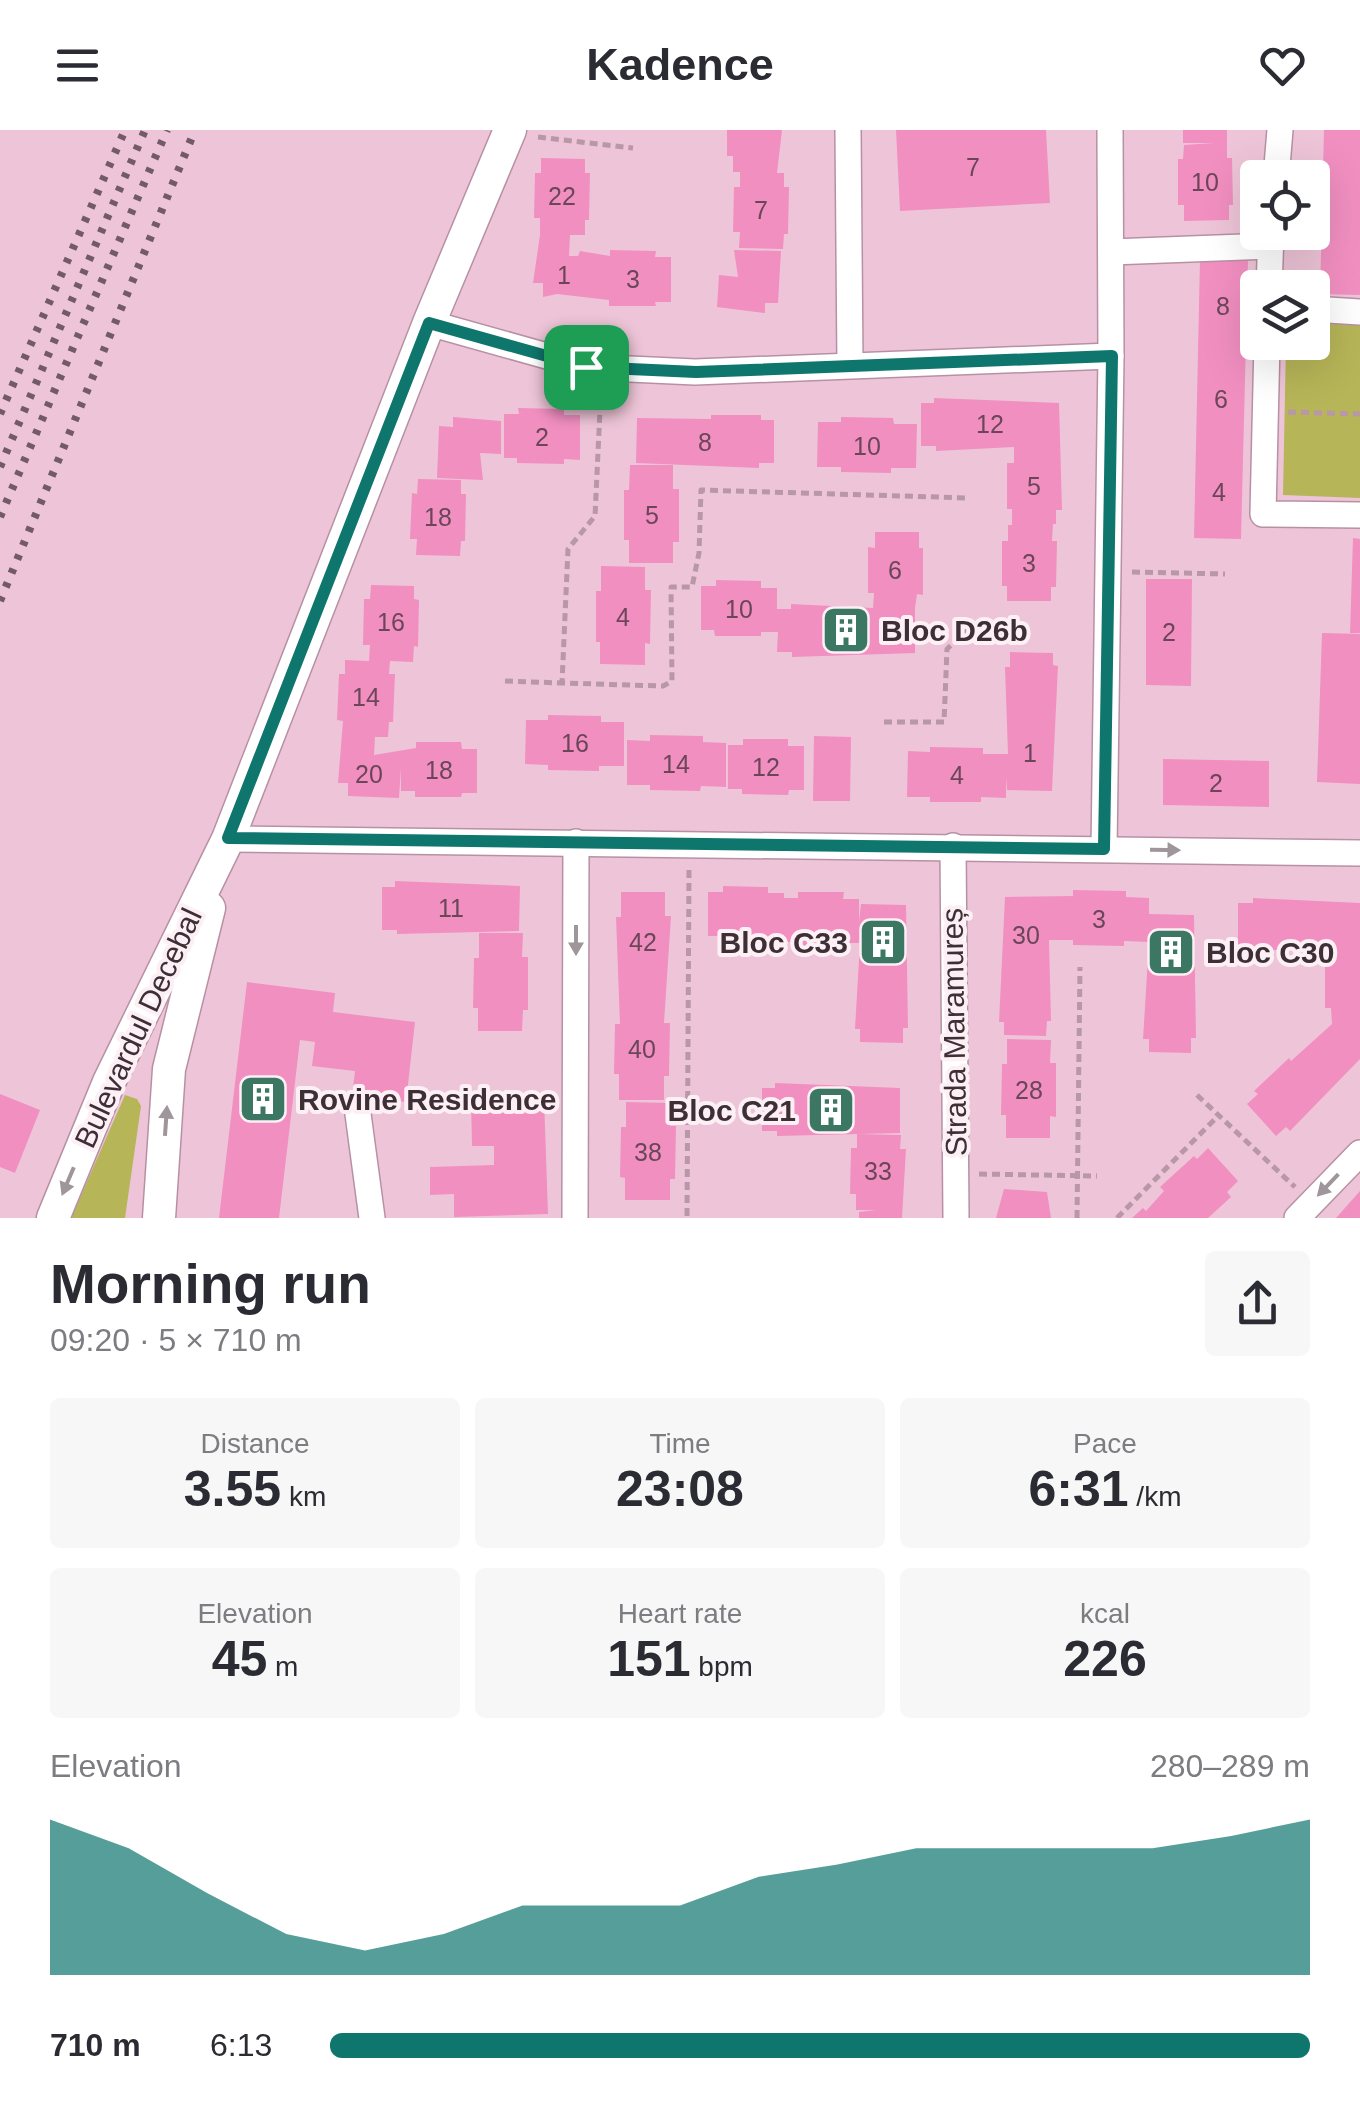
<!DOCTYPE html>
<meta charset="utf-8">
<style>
body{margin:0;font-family:Arial,sans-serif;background:#f7f7f7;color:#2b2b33;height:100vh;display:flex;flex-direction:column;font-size:38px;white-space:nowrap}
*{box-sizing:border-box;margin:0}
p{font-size:32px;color:#7c7c81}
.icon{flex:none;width:55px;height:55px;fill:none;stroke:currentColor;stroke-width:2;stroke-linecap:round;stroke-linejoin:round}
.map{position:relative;height:1088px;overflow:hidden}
.panel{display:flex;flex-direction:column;background:#fff;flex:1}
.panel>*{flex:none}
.controls{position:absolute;left:1240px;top:30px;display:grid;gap:20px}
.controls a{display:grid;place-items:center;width:90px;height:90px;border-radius:10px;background:#fff;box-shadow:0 10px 40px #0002;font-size:50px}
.pin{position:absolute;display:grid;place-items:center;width:85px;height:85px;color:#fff;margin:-42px;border-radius:20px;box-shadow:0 5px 15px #0006}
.round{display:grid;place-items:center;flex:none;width:105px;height:105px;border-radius:10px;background:#f7f7f7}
.summary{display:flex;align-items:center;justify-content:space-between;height:170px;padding:0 50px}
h1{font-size:55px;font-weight:700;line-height:75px}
.figures{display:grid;grid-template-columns:repeat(3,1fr);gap:15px;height:170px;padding:10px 50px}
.figures div{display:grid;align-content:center;border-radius:10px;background:#f7f7f7;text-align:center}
.figures b{font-size:50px;font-weight:700}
.figures small{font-size:28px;font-weight:400}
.figures p{font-size:28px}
.chart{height:280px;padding:20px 50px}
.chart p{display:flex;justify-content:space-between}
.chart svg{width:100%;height:180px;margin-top:10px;fill:#0f766e;opacity:.7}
ul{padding:0 50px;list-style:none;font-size:32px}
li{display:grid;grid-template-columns:160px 120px 1fr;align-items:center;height:75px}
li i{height:25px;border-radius:12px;background:#0f766e}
header{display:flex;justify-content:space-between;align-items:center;height:130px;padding:0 50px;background:#fff;font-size:45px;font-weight:700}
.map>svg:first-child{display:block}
.green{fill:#b6b558}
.building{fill:#f18fc1}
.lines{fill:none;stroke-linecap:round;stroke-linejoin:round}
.minor-casing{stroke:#b791a3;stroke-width:28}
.major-casing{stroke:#b791a3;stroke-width:35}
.path{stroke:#b897a6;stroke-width:5;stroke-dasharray:8 5;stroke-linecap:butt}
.minor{stroke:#fff;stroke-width:25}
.major{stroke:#fff;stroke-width:32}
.rail{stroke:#725b66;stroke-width:8;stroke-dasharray:5 10;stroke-linecap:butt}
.oneway{fill:#9e969a}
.route-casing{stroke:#fff;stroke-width:20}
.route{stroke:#0f766e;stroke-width:12}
.labels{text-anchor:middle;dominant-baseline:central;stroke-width:8;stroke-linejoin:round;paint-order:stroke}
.number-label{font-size:25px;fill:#6b4659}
.poi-label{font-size:30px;font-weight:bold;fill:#3e2e36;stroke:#fcf0f5;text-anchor:start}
.street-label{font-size:30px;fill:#3e2e36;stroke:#fcf0f5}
</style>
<header><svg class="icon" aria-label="menu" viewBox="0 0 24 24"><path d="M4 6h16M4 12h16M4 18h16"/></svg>Kadence<svg class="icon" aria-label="heart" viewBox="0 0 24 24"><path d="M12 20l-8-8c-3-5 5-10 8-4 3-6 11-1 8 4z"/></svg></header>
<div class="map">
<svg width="1360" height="1088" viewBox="0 0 1360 1088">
<rect width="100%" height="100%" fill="#eec5d8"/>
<g class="green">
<path d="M1313,185L1360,186V368L1283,365L1286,213L1312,212Z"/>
<path d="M125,965L137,969L141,976L125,1088H71Z"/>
</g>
<g class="building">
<path d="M727,0H782L777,43H784V57H789L788,104H784L783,119L739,118L740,102H733L734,57H740V42H733V26H727Z"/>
<path d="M896,0H1046L1050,73L900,81Z"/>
<path d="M1183,0H1227V28H1232L1233,75H1229V90L1184,91V75H1178V29H1183L1184,15L1214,13H1183Z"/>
<path d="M1324,0H1360V165L1320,164Z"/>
<path d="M541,28L585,29V43H590L589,90H585V105H570L569,126H578L580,121L610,126V120L656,121L655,127H671V172H655L656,176H609V170L557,164L543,167V153H533L540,105V88H534L535,43H541Z"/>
<path d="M734,120L781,121L778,173H765V183L717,177L719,145L738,147Z"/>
<path d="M1200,129L1248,130L1241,409L1194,408Z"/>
<path d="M934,268L1059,273L1062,380H1056V394H1053L1052,411H1057L1056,457H1051V471H1007V456H1002V411H1008V395H1012V379H1007V333H1014V317L936,321V316H921V273H934Z"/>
<path d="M518,278L564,279V285H580V330L564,329V334L517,333V328H504V284H519Z"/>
<path d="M711,285H761V290H774V333H759V338L636,333L637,288L711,289Z"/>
<path d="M453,287L501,291V324L480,323L483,350L437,348L439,296L453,297Z"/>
<path d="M841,287L893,288L894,294H917L916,338H891V343L841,342V337H817L818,292H841Z"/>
<path d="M630,335H673V359H679V412H673V433H629V410H624V360H629Z"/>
<path d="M418,349L461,350V364H466L465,411H461L460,426L416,425L417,409H410L412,363L417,364Z"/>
<path d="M875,402H919V418H923V465L917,464L915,478V523L792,527V522H777L778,502H761V506H715L714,500H701V456H716V450L761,451V458H777V479H791V474L873,478L874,463H868V417L875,418Z"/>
<path d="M1353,408L1360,409V503H1350Z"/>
<path d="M601,436L645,437V460H651L650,514L645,513V535L600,534V512H596V461H601Z"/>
<path d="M1146,449H1192L1191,556L1146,555Z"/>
<path d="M371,455L414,456V469L419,470L418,517L414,516L413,532L390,531L389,544H395L393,592H389L388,607H375L374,625L416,618V612H461L462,619H477V663H462L461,667H415V661H401V638L399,668L348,666V653H338L343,591L337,590L339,544H345V530L369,531L370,515H363L364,469H370Z"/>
<path d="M1322,503L1360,504V654L1317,652Z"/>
<path d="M1010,522L1053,523V535L1058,536L1052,661L1007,660L1006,647V668L981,667V672H930V667H907L908,621L930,622V617L983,618V624H1008L1005,537H1010Z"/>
<path d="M548,585L601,586V592H624V636H599V641L548,640V635L525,634L526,590H548Z"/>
<path d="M650,605L703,606V612L726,613V657L701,656L700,661L650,660V655H627V610L650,611Z"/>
<path d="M814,606L851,607L850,671H813Z"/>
<path d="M743,609H788V616H804V660H789L788,665L742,664V659H728V615H743Z"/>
<path d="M1163,629L1269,631V677L1163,675Z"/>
<path d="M395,751L520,756L519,801L397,804V800H382V757H395Z"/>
<path d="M723,756L768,757V763H784V768H798V762H844L843,769H859V792L861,774L906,775L908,898H903V913L860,912V899H855L860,813H844V817H797V812H784V808H768V812L722,811V806H708V762H723Z"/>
<path d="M1073,760L1126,761V767L1149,768V784L1194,785L1196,908H1191V923L1149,922V909H1143L1149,812L1124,811V816L1073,815V810H1049L1051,891H1047L1046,906L1004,905V892H999L1005,767L1073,766Z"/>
<path d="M621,762H665V786H671L664,893H670L669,946H664V970H619V944H614L615,894H620L616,787H621Z"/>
<path d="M1253,768L1360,773V929L1290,1001L1286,997L1276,1006L1247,974L1258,964L1254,961L1289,928L1291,931L1332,894L1331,878H1325V833H1331V818L1251,821L1250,816H1238V773H1253Z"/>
<path d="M479,803H523L522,827H528V880H523L522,901H478V878H473L474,828H479Z"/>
<path d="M247,852L335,863L333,882L415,892L406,972L352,966L355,941L312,936L315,912L300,910L279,1088H219Z"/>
<path d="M1007,909L1051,910L1050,933H1056V987L1050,986V1008H1006V985H1001L1002,934H1007Z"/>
<path d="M775,953L900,958V1003L777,1006V1001H762V958H775Z"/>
<path d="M0,964L40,980L15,1043L0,1037Z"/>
<path d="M544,967L548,1084L454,1087V1064L430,1065V1037L494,1035V1016H472L471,970Z"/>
<path d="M626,972L670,973V996H676L675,1049H670V1070H625V1048L620,1047L621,997H626Z"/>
<path d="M857,1004L901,1005L900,1019H906L902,1088H859V1082L876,1080H856V1064H850L851,1018H857Z"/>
<path d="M1208,1018L1238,1051L1227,1062L1231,1067L1208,1088H1132L1143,1078L1146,1081L1164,1061L1160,1057L1194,1026L1197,1029Z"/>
<path d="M1004,1059L1047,1062L1051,1088H996Z"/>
<path d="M1360,1061V1088H1336Z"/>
</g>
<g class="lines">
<g class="minor-casing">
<g id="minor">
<path d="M848,0L850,235"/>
<path d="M1276,48L1280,0"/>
<path d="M1111,122L1270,116"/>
<path d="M1269,158L1271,103"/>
<path d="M1312,179L1360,182"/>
<path d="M429,193L586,237L695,242L1111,226"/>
<path d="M1267,212L1263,384L1360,385"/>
<path d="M228,709L1360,723"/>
<path d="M953,716L956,1088"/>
<path d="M1104,719L1111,226L1110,0"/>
<path d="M358,984L372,1088"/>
<path d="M575,1088L576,712"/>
<path d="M1297,1088L1360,1023"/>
</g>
</g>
<g class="major-casing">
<g id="major">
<path d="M53,1088L109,952L228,709L429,193L510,0"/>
<path d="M159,1088L169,939L209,778"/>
</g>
</g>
<g class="path">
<path d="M538,7L633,18"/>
<path d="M601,259L595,386L568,419L562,553L663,556L672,551L671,457H692L699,423L701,360L969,368"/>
<path d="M1288,282L1360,284"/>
<path d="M1132,442L1225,444"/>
<path d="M505,551L562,553"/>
<path d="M884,592H944L947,519L971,497"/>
<path d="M1197,965L1295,1057"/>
<path d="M979,1044L1097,1046"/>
<path d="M687,1086L689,739"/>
<path d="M1077,1088L1080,837"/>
<path d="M1117,1088L1219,985"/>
</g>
<use href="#minor" class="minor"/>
<use href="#major" class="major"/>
<g class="rail">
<path d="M0,284L125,0"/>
<path d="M0,337L145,0"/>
<path d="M0,387L167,0"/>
<path d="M0,471L195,0"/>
</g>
</g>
<defs><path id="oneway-solid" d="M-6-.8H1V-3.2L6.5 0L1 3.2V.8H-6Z" transform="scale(2.5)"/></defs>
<g class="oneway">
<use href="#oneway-solid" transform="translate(1165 720) rotate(1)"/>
<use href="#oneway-solid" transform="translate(576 810) rotate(90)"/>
<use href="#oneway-solid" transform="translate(166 991) rotate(-86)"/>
<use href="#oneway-solid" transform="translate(68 1051) rotate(113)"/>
<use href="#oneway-solid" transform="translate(1328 1055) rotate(134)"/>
</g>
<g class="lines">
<g class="route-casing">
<path id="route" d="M429,193L586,237L696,242L1112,226L1104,719L228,708Z"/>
</g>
<use href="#route" class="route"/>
</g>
<defs>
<g id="building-square" transform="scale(2.5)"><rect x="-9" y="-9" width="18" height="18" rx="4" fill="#3b7763" stroke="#fcf0f5"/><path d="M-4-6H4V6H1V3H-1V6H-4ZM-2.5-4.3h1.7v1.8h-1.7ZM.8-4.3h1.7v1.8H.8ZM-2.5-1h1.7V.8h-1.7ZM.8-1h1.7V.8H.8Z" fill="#fff"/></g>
</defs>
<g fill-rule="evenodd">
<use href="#building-square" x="846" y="500"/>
<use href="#building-square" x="883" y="812"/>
<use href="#building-square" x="1171" y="822"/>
<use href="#building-square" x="263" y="969"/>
<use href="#building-square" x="831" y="980"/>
</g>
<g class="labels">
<g class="number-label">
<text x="973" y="37">7</text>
<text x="1205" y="52">10</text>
<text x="562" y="66">22</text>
<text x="761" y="80">7</text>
<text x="564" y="145">1</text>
<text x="633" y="149">3</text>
<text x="1223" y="176">8</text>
<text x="1221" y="269">6</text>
<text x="990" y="294">12</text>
<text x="542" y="307">2</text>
<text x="705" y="312">8</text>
<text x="867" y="316">10</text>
<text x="1034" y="356">5</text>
<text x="1219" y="362">4</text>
<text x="652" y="385">5</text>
<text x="438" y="387">18</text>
<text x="1029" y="433">3</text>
<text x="895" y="440">6</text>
<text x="739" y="479">10</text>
<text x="623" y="487">4</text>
<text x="391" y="492">16</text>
<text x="1169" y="502">2</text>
<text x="366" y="567">14</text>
<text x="575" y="613">16</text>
<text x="1030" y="623">1</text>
<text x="676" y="634">14</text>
<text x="766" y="637">12</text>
<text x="439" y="640">18</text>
<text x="369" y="644">20</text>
<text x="957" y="645">4</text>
<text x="1216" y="653">2</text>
<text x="451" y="778">11</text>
<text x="1099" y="789">3</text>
<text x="1026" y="805">30</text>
<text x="643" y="812">42</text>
<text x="642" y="919">40</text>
<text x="1029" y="960">28</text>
<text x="648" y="1022">38</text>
<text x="878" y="1041">33</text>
</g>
<g class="poi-label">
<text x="881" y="500">Bloc D26b</text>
<text x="848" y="812" text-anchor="end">Bloc C33</text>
<text x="1206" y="822">Bloc C30</text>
<text x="298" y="969">Rovine Residence</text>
<text x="796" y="980" text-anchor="end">Bloc C21</text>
</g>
<g class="street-label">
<text transform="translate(138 898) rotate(-65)">Bulevardul Decebal</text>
<text transform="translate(954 902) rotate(-91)">Strada Maramureș</text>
</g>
</g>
</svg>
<div class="controls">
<a><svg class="icon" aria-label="locate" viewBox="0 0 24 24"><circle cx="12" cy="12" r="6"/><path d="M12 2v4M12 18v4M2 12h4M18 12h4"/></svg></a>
<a><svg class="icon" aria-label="layers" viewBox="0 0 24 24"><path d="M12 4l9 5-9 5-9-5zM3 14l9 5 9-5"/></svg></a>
</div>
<div class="pin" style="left:586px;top:237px;background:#1e9e55"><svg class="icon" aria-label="arrive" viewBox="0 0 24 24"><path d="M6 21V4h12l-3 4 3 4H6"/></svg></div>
</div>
<section class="panel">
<div class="summary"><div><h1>Morning run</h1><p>09:20 · 5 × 710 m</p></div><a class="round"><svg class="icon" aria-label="share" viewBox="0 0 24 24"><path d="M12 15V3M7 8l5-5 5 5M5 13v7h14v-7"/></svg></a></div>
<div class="figures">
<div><p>Distance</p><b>3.55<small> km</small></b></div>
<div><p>Time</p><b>23:08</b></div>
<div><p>Pace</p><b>6:31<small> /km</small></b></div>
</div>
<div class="figures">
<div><p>Elevation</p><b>45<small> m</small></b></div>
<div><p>Heart rate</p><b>151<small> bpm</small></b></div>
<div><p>kcal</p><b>226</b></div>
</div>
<div class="chart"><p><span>Elevation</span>280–289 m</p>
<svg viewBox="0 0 160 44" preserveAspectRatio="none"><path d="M0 44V6L10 13L20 24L30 34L40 38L50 34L60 27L70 27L80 27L90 20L100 17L110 13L120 13L130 13L140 13L150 10L160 6V44z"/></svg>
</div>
<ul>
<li><b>710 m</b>6:13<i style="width:100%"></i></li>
</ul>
</section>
